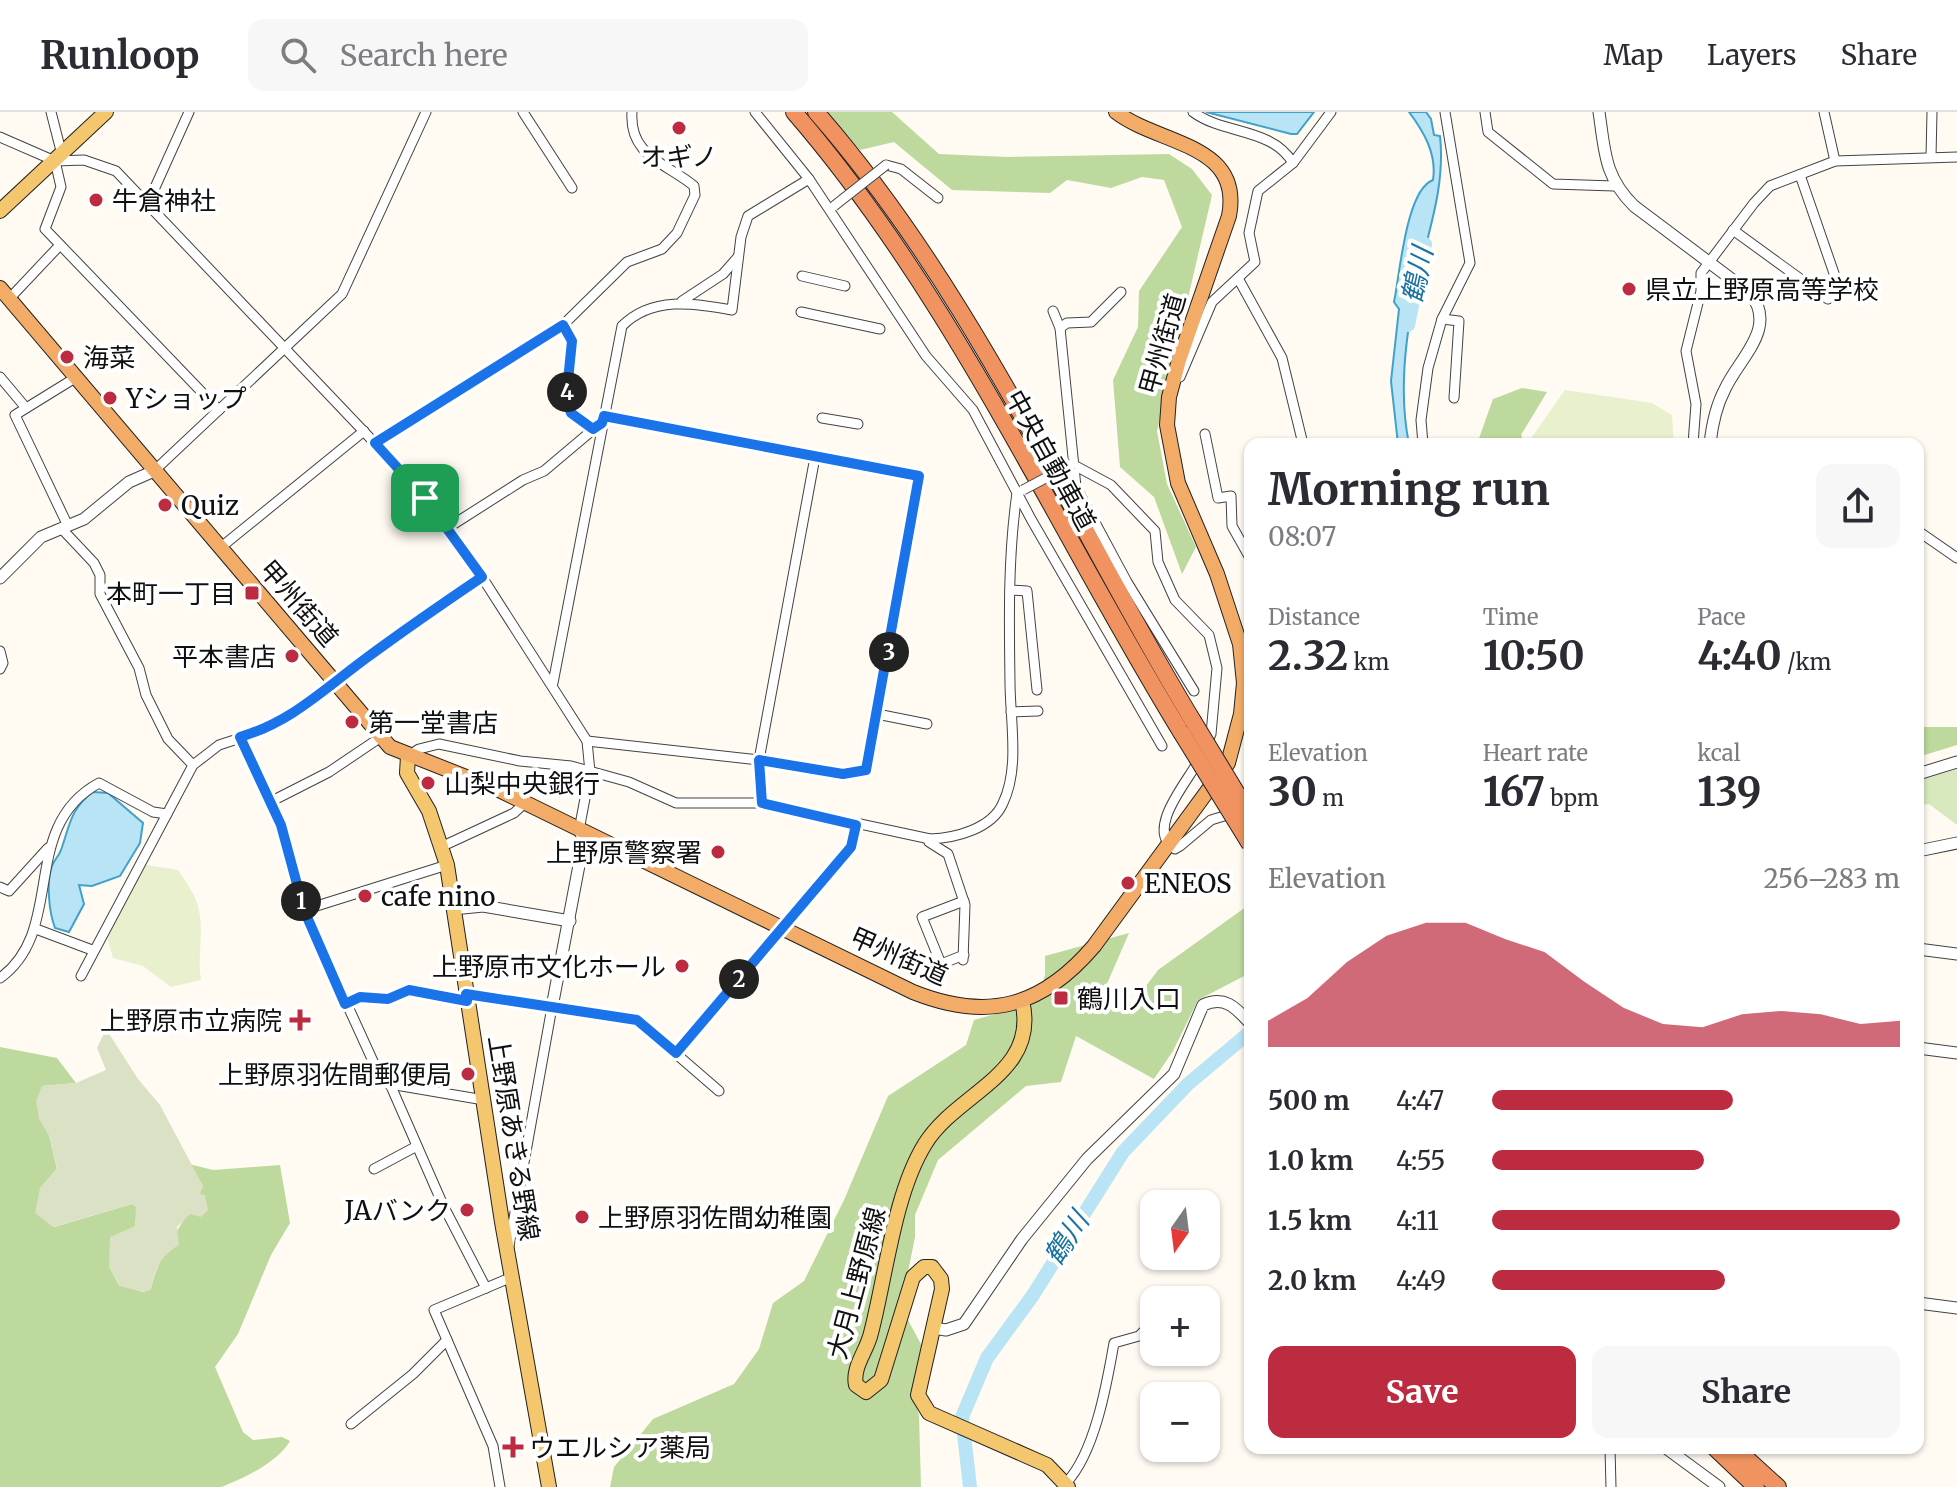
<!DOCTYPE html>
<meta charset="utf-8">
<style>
body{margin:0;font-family:Merriweather,"Noto Sans JP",serif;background:#f7f7f7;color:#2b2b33;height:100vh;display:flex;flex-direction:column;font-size:30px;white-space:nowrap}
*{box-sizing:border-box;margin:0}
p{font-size:26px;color:#7c7c81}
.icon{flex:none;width:44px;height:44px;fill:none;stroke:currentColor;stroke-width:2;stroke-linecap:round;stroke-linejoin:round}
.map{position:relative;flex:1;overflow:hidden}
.drawer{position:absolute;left:1244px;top:326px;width:680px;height:1016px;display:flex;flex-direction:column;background:#fff;border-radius:16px;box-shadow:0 2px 6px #0004}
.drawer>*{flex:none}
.needle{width:52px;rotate:194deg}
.fabs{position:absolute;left:1140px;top:1078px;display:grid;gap:16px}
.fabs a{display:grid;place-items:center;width:80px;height:80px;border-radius:16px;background:#fff;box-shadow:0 2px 6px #0004;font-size:40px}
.pin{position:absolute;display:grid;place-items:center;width:68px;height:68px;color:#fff;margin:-34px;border-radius:16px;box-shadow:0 4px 12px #0006}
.km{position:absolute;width:40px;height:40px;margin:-20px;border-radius:50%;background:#222;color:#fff;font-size:22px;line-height:40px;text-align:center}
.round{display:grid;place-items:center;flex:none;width:84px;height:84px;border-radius:16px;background:#f7f7f7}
.head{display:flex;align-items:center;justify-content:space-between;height:136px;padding:0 24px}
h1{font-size:44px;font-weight:700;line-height:60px}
.metrics{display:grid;grid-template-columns:repeat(3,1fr);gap:12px;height:136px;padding:8px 24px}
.metrics div{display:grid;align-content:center}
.metrics b{font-size:40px;font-weight:700}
.metrics small{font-size:22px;font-weight:400}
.metrics p{font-size:22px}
.chart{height:224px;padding:16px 24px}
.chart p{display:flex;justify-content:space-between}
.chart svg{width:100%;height:144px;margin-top:8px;fill:#bd2b40;opacity:.7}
.button{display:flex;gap:16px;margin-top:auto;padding:16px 24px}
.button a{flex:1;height:92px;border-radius:16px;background:#bd2b40;color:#fff;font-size:32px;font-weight:700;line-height:92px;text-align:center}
.button a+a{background:#f7f7f7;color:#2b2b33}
ul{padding:0 24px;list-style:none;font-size:26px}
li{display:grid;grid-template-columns:128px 96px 1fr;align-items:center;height:60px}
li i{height:20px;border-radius:10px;background:#bd2b40}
header{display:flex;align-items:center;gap:48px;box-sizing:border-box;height:112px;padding:0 40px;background:#fff;border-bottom:2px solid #e1e1e2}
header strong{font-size:38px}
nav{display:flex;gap:44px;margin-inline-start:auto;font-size:28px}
.search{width:560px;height:72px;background:#f7f7f7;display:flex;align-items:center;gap:20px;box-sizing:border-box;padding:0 28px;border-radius:16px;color:#7c7c81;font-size:30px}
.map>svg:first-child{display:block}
.green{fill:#d8e9bd}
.forest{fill:#bed99d}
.cemetery{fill:#dbe1c4}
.pitch{fill:#e8f0ce}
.water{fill:#b9e4f5;stroke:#42a1ca;stroke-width:2}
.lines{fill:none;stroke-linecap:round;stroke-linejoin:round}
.river{stroke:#b9e4f5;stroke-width:14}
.minor-casing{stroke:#434343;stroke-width:11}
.tertiary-casing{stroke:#434343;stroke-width:13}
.primary-casing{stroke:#212121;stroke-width:16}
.trunk-casing{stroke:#212121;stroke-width:16}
.motorway-casing{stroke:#212121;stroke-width:18}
.minor{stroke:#fff;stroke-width:9}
.tertiary{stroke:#fff;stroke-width:11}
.primary{stroke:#f4c66e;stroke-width:14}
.trunk{stroke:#f2ac67;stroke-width:14}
.motorway{stroke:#f09360;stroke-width:16}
.minor-bridge-casing{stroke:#434343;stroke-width:11;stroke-linecap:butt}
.motorway-bridge-casing{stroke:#212121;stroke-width:18;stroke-linecap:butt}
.minor-bridge{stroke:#fff;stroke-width:9}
.motorway-bridge{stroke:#f09360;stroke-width:16}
.route-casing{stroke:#fff;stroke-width:16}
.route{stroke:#1a73e8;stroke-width:10}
.poi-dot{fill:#bd2b40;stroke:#fff;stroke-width:3}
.labels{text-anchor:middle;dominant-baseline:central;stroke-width:8;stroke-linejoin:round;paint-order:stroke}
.poi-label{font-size:26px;fill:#101010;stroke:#fff;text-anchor:start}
.street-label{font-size:26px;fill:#101010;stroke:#fff}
.water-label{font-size:28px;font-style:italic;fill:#1b739f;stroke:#fff}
</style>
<header>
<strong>Runloop</strong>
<div class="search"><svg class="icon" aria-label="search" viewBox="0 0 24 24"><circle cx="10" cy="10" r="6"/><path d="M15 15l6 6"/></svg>Search here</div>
<nav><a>Map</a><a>Layers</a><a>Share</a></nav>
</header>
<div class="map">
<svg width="1957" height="1375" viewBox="0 0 1957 1375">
<rect width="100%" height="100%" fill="#fffbf3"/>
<path class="green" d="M1957,657V713L1929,692L1918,693V669Z"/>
<g class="forest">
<path d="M826,0H892L939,42L1008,45L1169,42L1192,57L1212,83L1157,319L1167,372L1196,435L1182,462L1154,385L1120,355L1113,268L1138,215L1139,179L1182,115L1164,68L1142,65L1111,76L1067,68L1050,81L952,78L894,30L860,38Z"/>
<path d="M1522,276L1547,280L1521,323L1525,332H1477L1493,287Z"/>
<path d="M1918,615H1957V633L1918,645Z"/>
<path d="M1250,792V861L1198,888L1173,939L1154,967L1076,924L1061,970L1026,974L938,1048L915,1103V1125L901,1195L922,1234L913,1283L919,1303L921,1375H610L614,1355L653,1307L734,1272L759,1237L773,1191L804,1169L844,1088L888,984L966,933L974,908L1037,890L1045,863V844L1129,821L1103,881L1101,897L1134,890L1158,858Z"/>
<path d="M0,935L57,946L76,971L42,974L39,1006L49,1023L57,1057L40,1076L54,1115L132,1092L137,1095L135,1114L109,1154L119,1173L143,1180L151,1177C159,1138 186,1110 203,1074L189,1052L213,1058L280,1053L290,1111L271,1143L238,1222L215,1255L243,1320L253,1328L282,1325L290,1329C278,1350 243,1367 221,1375H0Z"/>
</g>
<path class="cemetery" d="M106,917L138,967L160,993L203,1074L200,1082L205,1083L208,1098L201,1105L190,1102L177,1115L179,1133C160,1145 155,1156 151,1177L143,1180L120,1174L109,1154L110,1125L135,1114L136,1095L132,1092L53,1115L35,1101L40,1076L57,1056L49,1023L39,1006L36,989L42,974L76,971L106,958L97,936Z"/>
<g class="pitch">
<path d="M1565,278L1652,291L1672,303L1674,332H1527Z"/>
<path d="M140,752L178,758C186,770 196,783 199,798C204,820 197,845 201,868L171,875L143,854L113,846L104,814Z"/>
</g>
<g class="water">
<path d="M1206,0H1314L1297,22H1291Z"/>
<path d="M1409,0H1426L1431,7L1434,23L1440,24C1446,79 1425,127 1415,180C1405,228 1399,284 1409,332H1398L1391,269L1399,197L1394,190C1400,161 1406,78 1433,68C1437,42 1424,20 1409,0Z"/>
<path d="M93,680L108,681L143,711L140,731L120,764L92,774L79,773L84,792L69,820L55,816C49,800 46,770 52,754C54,748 59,744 61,738C70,713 70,697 93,680Z"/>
</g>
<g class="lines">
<g class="river">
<path d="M1408,213L1425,132"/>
<path d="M970,1375L962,1305L987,1246L1033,1183L1123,1040L1188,972L1250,920"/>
</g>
<g class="minor-casing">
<g id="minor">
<path d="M51,0L62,43"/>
<path d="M523,0L572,76"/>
<path d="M755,0L809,67L926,244L973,298L1031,407L1162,634"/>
<path d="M1193,0C1224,23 1271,15 1293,51"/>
<path d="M1485,0L1488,20L1553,72L1614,74"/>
<path d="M1824,0L1835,49"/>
<path d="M0,25L55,49L84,48L116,59L409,367L482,465L587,629L590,660L579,718"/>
<path d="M1931,45L1932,0"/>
<path d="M55,49L61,75L45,117L219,298"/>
<path d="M886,53L901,57L938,86"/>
<path d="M148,91L189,0"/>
<path d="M1733,118L1828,187L1837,170L1800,63"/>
<path d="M802,164L845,174"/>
<path d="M1239,168L1282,246L1303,332"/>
<path d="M10,186L60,133"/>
<path d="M682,189L723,162L738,145"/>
<path d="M1053,199L1060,216L1076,375L1127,470L1194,579"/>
<path d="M801,200L880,217"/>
<path d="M1442,207L1459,209L1454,286"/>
<path d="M1060,216L1067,211L1091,210L1121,180"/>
<path d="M0,265L26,296"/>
<path d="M1180,265L1212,190L1255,150L1249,121L1258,79L1293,51L1331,0"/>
<path d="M822,306L858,312"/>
<path d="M593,317L571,301L566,288L572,229L563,213L627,150L662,137L677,121L695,83L694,74C666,51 629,44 632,0"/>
<path d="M1205,322L1218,386L1231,384L1232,414L1250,446"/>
<path d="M375,331L563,213"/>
<path d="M1423,332L1421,308L1428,256L1442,207L1470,151L1445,0"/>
<path d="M1693,332L1696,292L1686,239L1701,179V161L1754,91L1770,74L1835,49L1957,45"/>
<path d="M1072,352L1111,373L1155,419L1158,450L1175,488L1209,523L1217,556L1211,622L1207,631"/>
<path d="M154,359L342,182L426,0"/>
<path d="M68,414L15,303L75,266"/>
<path d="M61,416L94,451L100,463V482L139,556L146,583L168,627L193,653"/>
<path d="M446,417L523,368L544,359L595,316"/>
<path d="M1918,419L1957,446"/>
<path d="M220,436L364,319"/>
<path d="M1010,478L1027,479L1037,578"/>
<path d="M0,539L3,551L0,557"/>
<path d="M553,571L622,214C652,184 694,191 732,198L741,125L748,104L809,67"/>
<path d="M1011,600L1038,599"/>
<path d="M877,602L927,612"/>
<path d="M240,625L281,713L304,798L382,969L390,972L443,1093L486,1176"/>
<path d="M587,629L759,648L843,662L866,658L919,364L604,304"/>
<path d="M408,644L419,637L439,632L520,649L571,654L629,670L676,691H762L930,727C955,726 992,717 1003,691C1020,656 1010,608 1010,570C1009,507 1008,443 1017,381"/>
<path d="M1199,648C1188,669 1144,718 1175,737L1180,734L1211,708L1234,701"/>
<path d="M270,690L329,660L381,625"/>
<path d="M762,691L759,648L815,345"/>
<path d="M930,727L929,730L948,742L965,793L963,848"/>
<path d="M443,734L514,701L525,691"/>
<path d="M0,775L9,779L48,736"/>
<path d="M304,798L447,753"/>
<path d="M795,801L851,735L856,713"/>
<path d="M36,817L92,838"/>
<path d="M964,843L941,852L922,805L964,789"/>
<path d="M81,864L193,653L219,633L262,619L308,593L362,549L482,465"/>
<path d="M0,866C67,818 18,715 99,671L153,700L167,702"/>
<path d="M466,882L637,908L719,979"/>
<path d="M676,941L771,829"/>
<path d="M390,972L484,988"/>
<path d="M374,1057L417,1034"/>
<path d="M509,1134L552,895"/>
<path d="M351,1312L413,1262L447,1228"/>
<path d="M1610,1336L1611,1375"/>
<path d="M1066,1371C1095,1341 1107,1271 1114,1231L1139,1224L1154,1209"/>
<path d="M500,1375L493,1334L434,1198L512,1165"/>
</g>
</g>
<g class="tertiary-casing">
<g id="tertiary">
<path d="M1599,0C1605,40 1604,64 1634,94L1750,181C1778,216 1740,245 1725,277C1716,294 1712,313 1710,332"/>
<path d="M0,466L41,425L84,407L129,370L154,359"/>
<path d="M1918,662L1957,650"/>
<path d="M1918,739L1957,731"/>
<path d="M453,797L483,794L570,809"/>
<path d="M1918,837L1957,842"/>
<path d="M345,892L360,885L388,887L409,878L467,889"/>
<path d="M552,895L584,727L579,718"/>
<path d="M1918,936L1957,941"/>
<path d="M1918,1191L1957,1196"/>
<path d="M933,1216L946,1218L964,1212L1022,1127L1087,1047L1174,962L1203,893C1225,883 1236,896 1250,911"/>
<path d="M1666,1336L1719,1375"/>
</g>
</g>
<g class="primary-casing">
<g id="primary">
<path d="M0,99L106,0"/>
<path d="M408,644L407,661L429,699L447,753L502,1110L549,1375"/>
<path d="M1022,889C1040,962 957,980 925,1032C894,1082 886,1164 871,1221C867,1239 852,1255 856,1273L866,1280L881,1268L913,1165L924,1155H932L941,1167L942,1177L918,1283L929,1301L1047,1353L1068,1375"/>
</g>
</g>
<g class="trunk-casing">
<path id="trunk" d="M0,176L390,635L499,678L913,880C988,910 1042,895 1094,834L1228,651L1241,602L1244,571L1240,532L1217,462L1178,371L1167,313L1169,285L1179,248L1229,104C1243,31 1159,33 1116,0"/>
</g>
<g class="motorway-casing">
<g id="motorway">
<path d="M794,0C954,185 1054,413 1181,620"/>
<path d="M816,0C974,180 1070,406 1193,609"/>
<path d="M1715,1336L1756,1375"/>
<path d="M1735,1336L1778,1375"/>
</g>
</g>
<use href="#minor" class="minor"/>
<use href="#tertiary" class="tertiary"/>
<use href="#primary" class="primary"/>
<use href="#trunk" class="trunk"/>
<use href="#motorway" class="motorway"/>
<g class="minor-bridge-casing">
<g id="minor-bridge">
<path d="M834,94L886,53"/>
<path d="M1023,378L1072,352"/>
<path d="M771,829L795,801"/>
</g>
</g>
<g class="motorway-bridge-casing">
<g id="motorway-bridge">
<path d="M1193,609L1250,703"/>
<path d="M1181,620L1250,732"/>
</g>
</g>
<use href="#minor-bridge" class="minor-bridge"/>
<use href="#motorway-bridge" class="motorway-bridge"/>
</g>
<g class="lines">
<g class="route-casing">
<path id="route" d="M563,213L572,229L566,288L571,301L593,317L602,311L604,304L919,364L866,658L843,662L759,648L762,691L856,713L851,735L676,941L637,908L466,882L467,889L409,878L388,887L360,885L345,892L304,798L281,713L240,625C291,610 323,578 365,547C403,519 442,492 482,465L425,386L375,331Z"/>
</g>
<use href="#route" class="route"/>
</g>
<g class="poi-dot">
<circle cx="679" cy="16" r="8"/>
<circle cx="96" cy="88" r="8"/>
<circle cx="1629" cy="177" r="8"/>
<circle cx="67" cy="245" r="8"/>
<circle cx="110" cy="286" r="8"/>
<circle cx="165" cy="393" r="8"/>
<rect x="244" y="473" width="16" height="16" rx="4"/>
<circle cx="292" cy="544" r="8"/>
<circle cx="352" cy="610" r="8"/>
<circle cx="428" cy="671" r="8"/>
<circle cx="718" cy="740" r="8"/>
<circle cx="1128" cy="771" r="8"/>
<circle cx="365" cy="784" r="8"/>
<circle cx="682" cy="854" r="8"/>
<rect x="1053" y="878" width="16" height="16" rx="4"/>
<path d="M296 896h8v8h8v8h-8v8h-8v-8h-8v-8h8z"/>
<circle cx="468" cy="962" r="8"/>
<circle cx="467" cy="1098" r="8"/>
<circle cx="582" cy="1105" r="8"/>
<path d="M509 1323h8v8h8v8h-8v8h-8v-8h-8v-8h8z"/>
</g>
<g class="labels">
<g class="poi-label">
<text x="679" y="44" text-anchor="middle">オギノ</text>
<text x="112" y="88">牛倉神社</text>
<text x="1645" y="177">県立上野原高等学校</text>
<text x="83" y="245">海菜</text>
<text x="126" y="286">Yショップ</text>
<text x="181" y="393">Quiz</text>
<text x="236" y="481" text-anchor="end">本町一丁目</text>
<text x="276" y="544" text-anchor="end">平本書店</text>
<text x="368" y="610">第一堂書店</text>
<text x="444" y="671">山梨中央銀行</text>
<text x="702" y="740" text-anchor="end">上野原警察署</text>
<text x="1144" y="771">ENEOS</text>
<text x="381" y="784">cafe nino</text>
<text x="666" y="854" text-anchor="end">上野原市文化ホール</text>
<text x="1077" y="886">鶴川入口</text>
<text x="282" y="908" text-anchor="end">上野原市立病院</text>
<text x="452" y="962" text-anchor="end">上野原羽佐間郵便局</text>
<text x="451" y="1098" text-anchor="end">JAバンク</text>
<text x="598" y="1105">上野原羽佐間幼稚園</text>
<text x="529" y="1335">ウエルシア薬局</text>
</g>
<g class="street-label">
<text transform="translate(1162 232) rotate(-74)">甲州街道</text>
<text transform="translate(1051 348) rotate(61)">中央自動車道</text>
<text transform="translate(299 491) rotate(49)">甲州街道</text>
<text transform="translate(899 844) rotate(24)">甲州街道</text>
<text transform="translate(514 1026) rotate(81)">上野原あきる野線</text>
<text transform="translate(856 1171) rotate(-75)">大月上野原線</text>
</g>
<g class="water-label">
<text transform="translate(1417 163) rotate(-78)">鶴川</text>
<text transform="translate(1066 1126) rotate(-57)">鶴川</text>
</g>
</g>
</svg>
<div class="fabs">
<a><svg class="needle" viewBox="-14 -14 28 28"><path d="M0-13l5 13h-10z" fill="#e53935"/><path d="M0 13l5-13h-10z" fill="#7c7c81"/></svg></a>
<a>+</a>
<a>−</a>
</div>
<div class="pin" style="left:425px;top:386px;background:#1e9e55"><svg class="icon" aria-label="arrive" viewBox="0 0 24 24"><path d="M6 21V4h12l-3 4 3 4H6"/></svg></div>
<b class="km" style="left:301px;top:789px">1</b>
<b class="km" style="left:739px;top:867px">2</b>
<b class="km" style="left:889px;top:540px">3</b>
<b class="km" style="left:567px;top:280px">4</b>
<section class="drawer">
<div class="head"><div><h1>Morning run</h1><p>08:07</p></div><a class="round"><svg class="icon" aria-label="share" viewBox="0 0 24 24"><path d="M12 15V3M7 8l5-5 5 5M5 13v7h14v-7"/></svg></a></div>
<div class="metrics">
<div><p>Distance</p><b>2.32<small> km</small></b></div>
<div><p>Time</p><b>10:50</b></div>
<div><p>Pace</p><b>4:40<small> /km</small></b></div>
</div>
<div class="metrics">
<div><p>Elevation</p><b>30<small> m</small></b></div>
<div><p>Heart rate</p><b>167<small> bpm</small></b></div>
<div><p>kcal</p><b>139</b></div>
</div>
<div class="chart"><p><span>Elevation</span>256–283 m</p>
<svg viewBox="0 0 160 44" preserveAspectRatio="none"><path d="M0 44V36L10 29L20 18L30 10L40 6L50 6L60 11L70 15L80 24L90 32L100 37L110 38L120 34L130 33L140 34L150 37L160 36V44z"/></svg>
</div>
<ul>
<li><b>500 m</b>4:47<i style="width:59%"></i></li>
<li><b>1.0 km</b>4:55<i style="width:52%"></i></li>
<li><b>1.5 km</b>4:11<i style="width:100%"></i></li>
<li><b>2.0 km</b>4:49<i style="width:57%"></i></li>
</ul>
<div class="button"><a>Save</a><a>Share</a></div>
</section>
</div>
